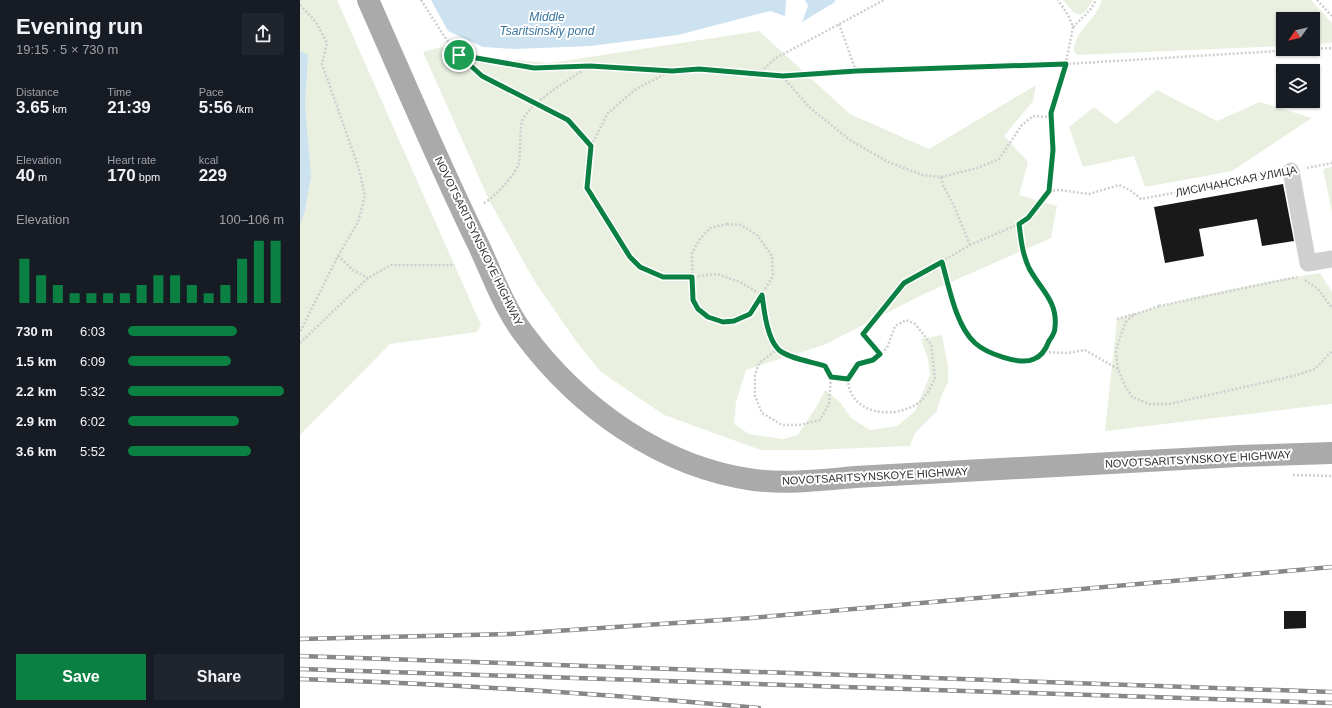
<!DOCTYPE html>
<meta charset="utf-8">
<style>
body{margin:0;font-family:Helvetica,sans-serif;background:#20242c;color:#f1f3f6;height:100vh;display:flex;flex-direction:column;font-size:15px;white-space:nowrap}
*{box-sizing:border-box;margin:0}
p{font-size:13px;color:#9ea1a6}
.icon{flex:none;width:22px;height:22px;fill:none;stroke:currentColor;stroke-width:2;stroke-linecap:round;stroke-linejoin:round}
.map{position:relative;flex:1;overflow:hidden}
.drawer{display:flex;flex-direction:column;background:#171b24;width:300px}
.drawer>*{flex:none}
.needle{width:26px;rotate:236deg}
.tools{position:absolute;left:976px;top:12px;display:grid;gap:8px}
.tools a{display:grid;place-items:center;width:44px;height:44px;border-radius:0px;background:#171b24;box-shadow:0 1px 3px #0004;font-size:20px}
.pin{position:absolute;display:grid;place-items:center;width:34px;height:34px;color:#fff;margin:-17px;border:2px solid #fff;border-radius:50%;box-shadow:0 1px 4px #0007}
.round{display:grid;place-items:center;flex:none;width:42px;height:42px;border-radius:0px;background:#20242c}
.headline{display:flex;align-items:center;justify-content:space-between;height:68px;padding:0 16px}
h1{font-size:22px;font-weight:600;line-height:30px}
.stats{display:grid;grid-template-columns:repeat(3,1fr);gap:6px;height:68px;padding:4px 16px}
.stats div{display:grid;align-content:center}
.stats b{font-size:17px;font-weight:600}
.stats small{font-size:11px;font-weight:400}
.stats p{font-size:11px}
.chart{height:112px;padding:8px 16px}
.chart p{display:flex;justify-content:space-between}
.chart svg{width:100%;height:72px;margin-top:4px;stroke:#0b8043;stroke-width:6}
.action{display:flex;gap:8px;margin-top:auto;padding:8px 16px}
.action a{flex:1;height:46px;border-radius:0px;background:#0b8043;color:#fff;font-size:16px;font-weight:600;line-height:46px;text-align:center}
.action a+a{background:#20242c;color:#f1f3f6}
ul{padding:0 16px;list-style:none;font-size:13px}
li{display:grid;grid-template-columns:64px 48px 1fr;align-items:center;height:30px}
li i{height:10px;border-radius:5px;background:#0b8043}
main{display:flex;flex:1;min-height:0}
.map>svg:first-child{display:block}
.green{fill:#e9f0e0}
.water{fill:#cce2f0}
.building{fill:#191919}
.lines{fill:none;stroke-linecap:round;stroke-linejoin:round}
.path{stroke:#cfcfcf;stroke-width:2.5;stroke-dasharray:2 2;stroke-linecap:butt}
.minor{stroke:#cfcfcf;stroke-width:17}
.major{stroke:#aaa;stroke-width:22}
.rail-casing{stroke:#878787;stroke-width:4.5}
.rail{stroke:#fff;stroke-width:3;stroke-dasharray:9;stroke-linecap:butt}
.route-casing{stroke:#fff;stroke-width:8}
.route{stroke:#0b8043;stroke-width:5}
.labels{text-anchor:middle;dominant-baseline:central;stroke-width:4;stroke-linejoin:round;paint-order:stroke}
.street-label{font-size:11px;fill:#323232;stroke:#fff}
.water-label{font-size:12px;font-style:italic;fill:#38769d;stroke:#fff}
</style>
<main>
<section class="drawer">
<div class="headline"><div><h1>Evening run</h1><p>19:15 · 5 × 730 m</p></div><a class="round"><svg class="icon" aria-label="share" viewBox="0 0 24 24"><path d="M12 15V3M7 8l5-5 5 5M5 13v7h14v-7"/></svg></a></div>
<div class="stats">
<div><p>Distance</p><b>3.65<small> km</small></b></div>
<div><p>Time</p><b>21:39</b></div>
<div><p>Pace</p><b>5:56<small> /km</small></b></div>
</div>
<div class="stats">
<div><p>Elevation</p><b>40<small> m</small></b></div>
<div><p>Heart rate</p><b>170<small> bpm</small></b></div>
<div><p>kcal</p><b>229</b></div>
</div>
<div class="chart"><p><span>Elevation</span>100–106 m</p>
<svg viewBox="0 0 160 44" preserveAspectRatio="none"><path d="M5 44V17M15 44V27M25 44V33M35 44V38M45 44V38M55 44V38M65 44V38M75 44V33M85 44V27M95 44V27M105 44V33M115 44V38M125 44V33M135 44V17M145 44V6M155 44V6"/></svg>
</div>
<ul>
<li><b>730 m</b>6:03<i style="width:70%"></i></li>
<li><b>1.5 km</b>6:09<i style="width:66%"></i></li>
<li><b>2.2 km</b>5:32<i style="width:100%"></i></li>
<li><b>2.9 km</b>6:02<i style="width:71%"></i></li>
<li><b>3.6 km</b>5:52<i style="width:79%"></i></li>
</ul>
<div class="action"><a>Save</a><a>Share</a></div>
</section>
<div class="map">
<svg width="1032" height="708" viewBox="0 0 1032 708">
<rect width="100%" height="100%" fill="#fff"/>
<g class="green">
<path d="M0,0H37L181,325L177,332L90,344L0,435Z"/>
<path d="M763,0H793L786,11L780,15L773,12Z"/>
<path d="M802,0H1011L1032,23V43L1013,44V19H983V46L778,55L774,52C774,36 786,26 795,14C798,10 800,5 802,0Z"/>
<path d="M459,31L550,114L629,149L736,85L733,101L704,136L728,162L719,195L757,206L751,238L626,293L524,345L446,370L436,402L434,424L449,434L483,439L498,435L518,404L525,390L540,402L551,418L570,430L597,426L615,411L630,375L628,359L621,339L642,335L648,366V382L641,397L637,411L615,433L610,446L512,450H461L364,415L301,372L276,341L235,282L189,200L123,52L141,47L178,57L250,63Z"/>
<path d="M857,90L917,121L960,102L1012,118L932,171L845,187L834,156L783,167L769,127L794,107L816,124Z"/>
<path d="M1032,167V212L1023,169Z"/>
<path d="M1020,273L1032,292V404L805,431L817,319C883,298 952,283 1020,273Z"/>
</g>
<g class="water">
<path d="M131,0H486L485,16L470,11L378,35L290,46L215,49L183,47L148,31Z"/>
<path d="M505,0H535V2L502,22L508,6Z"/>
<path d="M0,51L8,55L5,105L11,176L5,210L0,225Z"/>
</g>
<g class="building">
<path d="M983,184L994,241L962,246L957,219L899,229L904,256L865,263L854,207Z"/>
<path d="M984,611H1006V628L984,629Z"/>
</g>
<g class="lines">
<g class="path">
<path d="M121,0L144,36L159,55L182,76L268,120L291,146"/>
<path d="M1017,0L1032,16"/>
<path d="M0,5L16,22L27,43L22,64L58,166L65,195L58,222L38,256L0,332"/>
<path d="M539,24L556,71"/>
<path d="M773,27L790,10L796,0"/>
<path d="M1013,49L1032,48"/>
<path d="M159,55L234,68L290,66L371,71"/>
<path d="M458,74L476,58L584,0"/>
<path d="M483,77L510,108L550,140L588,162L623,175L641,177L677,168L699,159L722,125L733,116L750,117L764,73L773,27L768,15L758,0"/>
<path d="M750,117L753,150L749,191L728,218L719,224C721,239 721,254 729,269C740,287 761,306 755,329C753,337 748,345 744,352L767,353L785,350L818,369"/>
<path d="M1007,168L1032,163"/>
<path d="M641,177L643,185L654,206L670,245"/>
<path d="M749,191L759,190L789,194L819,185L830,190L841,199L974,174"/>
<path d="M184,203C193,199 218,172 219,162C221,152 219,126 223,119C234,99 270,80 289,66"/>
<path d="M427,224L441,225L457,235L472,256L473,276L450,314L434,321H423L408,317L398,309L393,300L392,253L399,240L410,228Z"/>
<path d="M719,224L670,245L604,283L563,335L580,354L573,360L558,364L548,379L531,377L525,366C513,362 486,358 478,349C467,337 464,310 462,295L440,282L417,274L392,277H363L340,267L330,257L287,188L291,146L308,113L336,89L371,71L399,69L483,77L556,71L766,64L1010,49"/>
<path d="M38,256L53,270L68,278"/>
<path d="M642,262C654,304 658,347 707,358C723,362 731,362 744,352"/>
<path d="M1005,280L1018,289L1032,308"/>
<path d="M859,306L833,315L826,322L820,337L816,352L818,369L824,384L832,397L849,404H869L993,376L1015,369L1032,351"/>
<path d="M859,306L997,277"/>
<path d="M817,319L834,314"/>
<path d="M0,343L68,278L91,265H155"/>
<path d="M478,349L459,363L455,375V396L462,413L482,425H499L520,420L529,404L531,377"/>
<path d="M548,379C549,416 598,421 622,400C627,395 631,386 635,379L631,344L615,324L606,320L595,326L587,348L580,354"/>
<path d="M993,475L1032,476"/>
</g>
<path class="minor" d="M991,171L1008,263L1032,259"/>
<path class="major" d="M68,0C104,81 139,164 178,244C192,274 204,308 224,334C279,408 361,467 454,480C488,484 521,480 555,477L938,456L1032,453"/>
<g class="rail-casing">
<g id="rail">
<path d="M0,639L211,634L451,618L1032,567"/>
<path d="M0,656L1032,692"/>
<path d="M0,669L1032,703"/>
<path d="M0,679C153,684 306,694 459,708"/>
</g>
</g>
<use href="#rail" class="rail"/>
</g>
<g class="lines">
<g class="route-casing">
<path id="route" d="M159,55L234,68L290,66L372,71L399,69L483,76L556,71L766,64L751,113L753,150L749,191L728,218L719,224C721,239 722,253 729,268C740,289 758,301 755,327C755,332 752,337 749,341C746,349 742,356 734,359C720,366 686,353 675,343C656,326 649,287 642,262L604,283L563,334L580,354L573,360L558,364L548,379L531,377L525,366C513,362 486,358 478,349C467,338 464,310 462,295L450,314L434,321L423,322L408,317L398,309L393,300L392,277H363L340,267L330,257L287,188L291,146L268,120L182,76Z"/>
</g>
<use href="#route" class="route"/>
</g>
<g class="labels">
<g class="street-label">
<text transform="translate(936 181) rotate(-11)">ЛИСИЧАНСКАЯ УЛИЦА</text>
<text transform="translate(179 241) rotate(64)">NOVOTSARITSYNSKOYE HIGHWAY</text>
<text transform="translate(898 459) rotate(-3)">NOVOTSARITSYNSKOYE HIGHWAY</text>
<text transform="translate(575 476) rotate(-3)">NOVOTSARITSYNSKOYE HIGHWAY</text>
</g>
<g class="water-label">
<text x="247" y="17">Middle<tspan x="247" dy="14">Tsaritsinskiy pond</tspan></text>
</g>
</g>
</svg>
<div class="tools">
<a><svg class="needle" viewBox="-14 -14 28 28"><path d="M0-13l5 13h-10z" fill="#e53935"/><path d="M0 13l5-13h-10z" fill="#9ea1a6"/></svg></a>
<a><svg class="icon" aria-label="layers" viewBox="0 0 24 24"><path d="M12 4l9 5-9 5-9-5zM3 14l9 5 9-5"/></svg></a>
</div>
<div class="pin" style="left:159px;top:55px;background:#1e9e55"><svg class="icon" aria-label="arrive" viewBox="0 0 24 24"><path d="M6 21V4h12l-3 4 3 4H6"/></svg></div>
</div>
</main>
